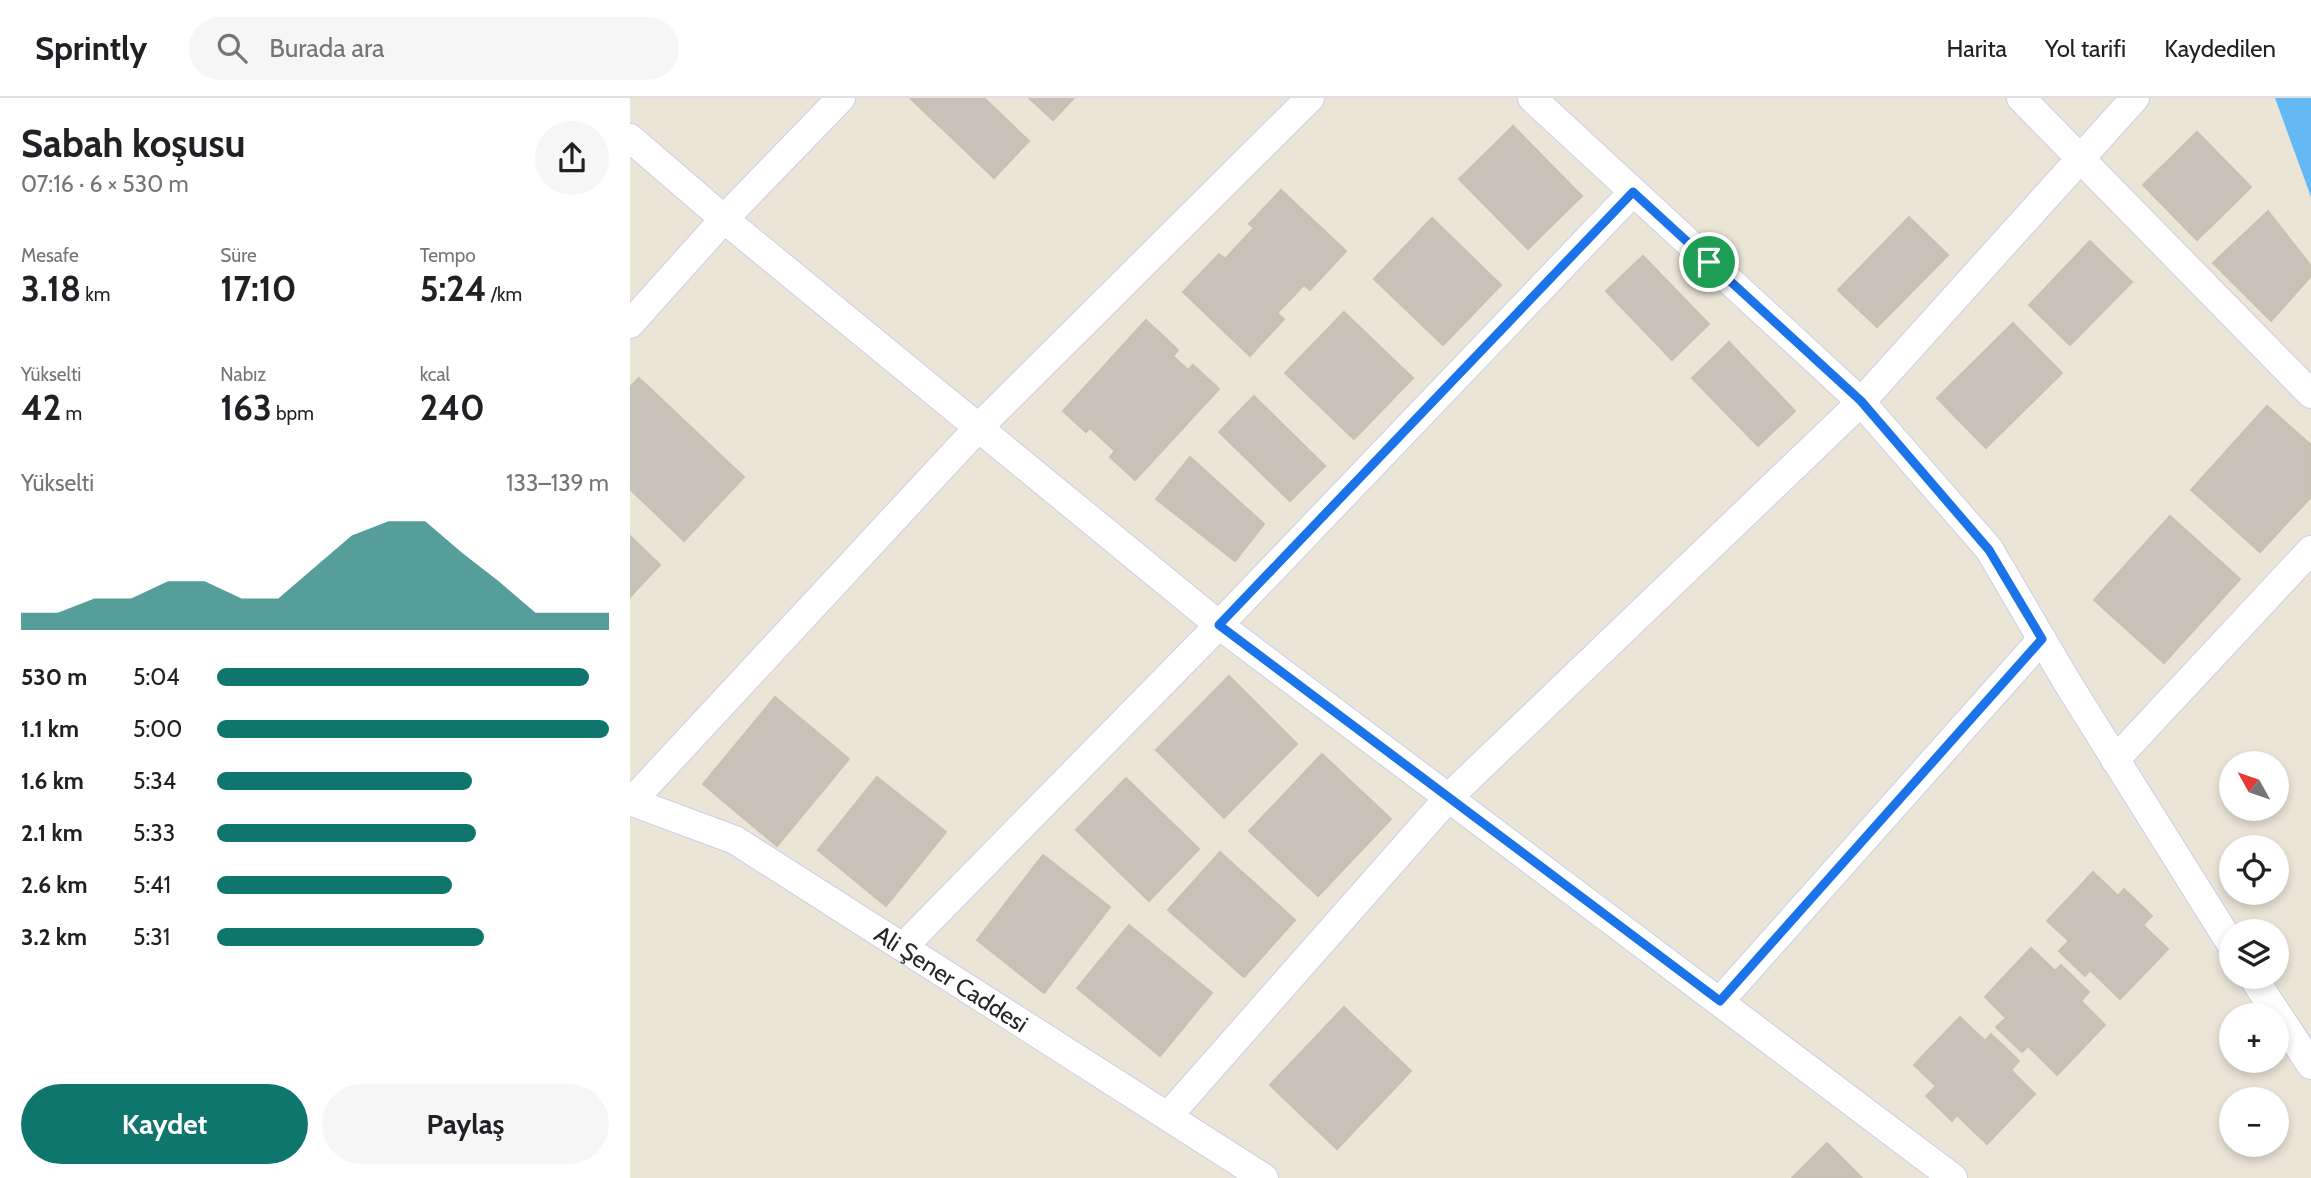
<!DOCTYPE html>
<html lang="tr">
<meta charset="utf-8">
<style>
body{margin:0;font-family:Cabin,sans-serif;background:#f6f6f6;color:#202124;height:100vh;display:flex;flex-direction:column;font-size:26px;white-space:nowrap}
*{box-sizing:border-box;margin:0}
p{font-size:23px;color:#757577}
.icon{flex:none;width:38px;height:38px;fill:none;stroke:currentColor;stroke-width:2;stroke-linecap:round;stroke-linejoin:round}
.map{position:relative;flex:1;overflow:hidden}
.sheet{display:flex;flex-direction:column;background:#fff;width:630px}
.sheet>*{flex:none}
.needle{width:46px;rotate:310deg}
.fabs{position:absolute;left:1589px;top:653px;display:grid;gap:14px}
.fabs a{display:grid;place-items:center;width:70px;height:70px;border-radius:50%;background:#fff;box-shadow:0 4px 10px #0003;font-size:35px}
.pin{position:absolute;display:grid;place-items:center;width:60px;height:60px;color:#fff;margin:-30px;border:4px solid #fff;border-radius:50%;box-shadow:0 2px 7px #0007}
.round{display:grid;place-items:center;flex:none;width:74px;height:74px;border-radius:37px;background:#f6f6f6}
.summary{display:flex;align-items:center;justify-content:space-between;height:119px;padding:0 21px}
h1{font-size:38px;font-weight:800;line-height:52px}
.stats{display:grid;grid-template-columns:repeat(3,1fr);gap:10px;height:119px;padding:7px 21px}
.stats div{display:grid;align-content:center}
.stats b{font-size:35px;font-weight:800}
.stats small{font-size:19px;font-weight:400}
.stats p{font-size:19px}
.chart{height:196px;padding:14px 21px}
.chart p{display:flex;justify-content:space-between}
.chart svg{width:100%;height:126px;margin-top:7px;fill:#0f766e;opacity:.7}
.action{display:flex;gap:14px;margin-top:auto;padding:14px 21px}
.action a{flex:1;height:80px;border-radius:42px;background:#0f766e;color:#fff;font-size:28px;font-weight:800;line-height:80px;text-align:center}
.action a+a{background:#f6f6f6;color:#202124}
ul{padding:0 21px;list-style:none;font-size:23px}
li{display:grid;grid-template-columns:112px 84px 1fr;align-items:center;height:52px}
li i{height:18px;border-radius:9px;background:#0f766e}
header{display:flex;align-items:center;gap:42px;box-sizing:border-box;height:98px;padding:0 35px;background:#fff;border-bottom:2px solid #e0e0e0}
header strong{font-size:33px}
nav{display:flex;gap:38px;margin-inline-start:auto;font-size:24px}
.search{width:490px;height:63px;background:#f6f6f6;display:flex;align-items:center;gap:18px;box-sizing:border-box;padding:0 24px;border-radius:38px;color:#757577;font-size:26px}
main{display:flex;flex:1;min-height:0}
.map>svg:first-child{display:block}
.water{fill:#64b9f4}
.building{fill:#c6c2b8;stroke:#c6c2b2;stroke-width:2}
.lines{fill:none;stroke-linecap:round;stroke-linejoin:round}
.street-casing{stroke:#cdcee2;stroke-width:30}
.street{stroke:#fff;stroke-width:28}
.route-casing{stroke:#fff;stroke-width:14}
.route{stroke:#1a73e8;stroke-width:9}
.labels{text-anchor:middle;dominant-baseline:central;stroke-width:7;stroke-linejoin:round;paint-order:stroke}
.street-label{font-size:24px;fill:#272727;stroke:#fff}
</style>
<header>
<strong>Sprintly</strong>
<div class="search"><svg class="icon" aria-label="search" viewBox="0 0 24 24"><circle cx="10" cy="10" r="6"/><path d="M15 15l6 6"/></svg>Burada ara</div>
<nav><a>Harita</a><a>Yol tarifi</a><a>Kaydedilen</a></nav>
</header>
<main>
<section class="sheet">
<div class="summary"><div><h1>Sabah koşusu</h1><p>07:16 · 6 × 530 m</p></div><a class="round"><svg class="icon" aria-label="share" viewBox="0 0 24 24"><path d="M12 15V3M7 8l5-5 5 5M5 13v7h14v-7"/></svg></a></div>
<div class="stats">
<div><p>Mesafe</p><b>3.18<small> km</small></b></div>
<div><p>Süre</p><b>17:10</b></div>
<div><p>Tempo</p><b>5:24<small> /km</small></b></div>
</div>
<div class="stats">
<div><p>Yükselti</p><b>42<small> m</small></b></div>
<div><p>Nabız</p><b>163<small> bpm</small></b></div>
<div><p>kcal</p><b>240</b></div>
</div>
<div class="chart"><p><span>Yükselti</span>133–139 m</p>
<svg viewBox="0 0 160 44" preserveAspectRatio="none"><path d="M0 44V38L10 38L20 33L30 33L40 27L50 27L60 33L70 33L80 22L90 11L100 6L110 6L120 17L130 27L140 38L150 38L160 38V44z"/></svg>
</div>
<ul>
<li><b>530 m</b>5:04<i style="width:95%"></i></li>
<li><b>1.1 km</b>5:00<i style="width:100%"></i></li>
<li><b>1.6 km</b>5:34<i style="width:65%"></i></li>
<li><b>2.1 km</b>5:33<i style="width:66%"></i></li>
<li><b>2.6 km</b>5:41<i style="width:60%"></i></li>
<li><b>3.2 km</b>5:31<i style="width:68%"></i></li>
</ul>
<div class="action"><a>Kaydet</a><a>Paylaş</a></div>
</section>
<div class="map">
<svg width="1681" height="1080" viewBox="0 0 1681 1080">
<rect width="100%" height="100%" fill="#ebe5d8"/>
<path class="water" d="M1645,0H1681V99Z"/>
<g class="building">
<path d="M280,0H354L399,43L364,80Z"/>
<path d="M399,0H444L423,22Z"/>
<path d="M883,28L952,98L898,151L829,81Z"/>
<path d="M1567,34L1621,89L1567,142L1513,87Z"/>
<path d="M651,92L716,153L680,192L674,187L647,215L654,221L620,258L553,194L589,156L595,161L624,130L619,126Z"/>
<path d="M1638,113L1681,168V178L1641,223L1583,165Z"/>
<path d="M1279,119L1318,157L1247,229L1208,192Z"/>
<path d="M802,120L871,187L813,247L744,181Z"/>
<path d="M1460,143L1502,184L1440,247L1399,207Z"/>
<path d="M1013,158L1079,226L1042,262L976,193Z"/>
<path d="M714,214L783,280L724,341L655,275Z"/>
<path d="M516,222L548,252L543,258L558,272L563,267L589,291L505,382L480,359L485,353L460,330L456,334L433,313Z"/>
<path d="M1383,225L1432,275L1356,350L1307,300Z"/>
<path d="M1099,244L1165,313L1128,348L1062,280Z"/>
<path d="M9,280L114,379L54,443L0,391V289Z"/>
<path d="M624,298L695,368L660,403L589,334Z"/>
<path d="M1637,308L1681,347V399L1630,454L1561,392Z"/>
<path d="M560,359L634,426L605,463L526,401Z"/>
<path d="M1540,418L1610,481L1534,565L1464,502Z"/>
<path d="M0,438L30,467L0,499Z"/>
<path d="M599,578L667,646L594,720L526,652Z"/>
<path d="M145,599L219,661L147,748L73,686Z"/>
<path d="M692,656L761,721L688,798L619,733Z"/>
<path d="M247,679L316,734L256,808L188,752Z"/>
<path d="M496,680L569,751L519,803L446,732Z"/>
<path d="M590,754L665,822L614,879L538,812Z"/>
<path d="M413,757L480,809L414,895L347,842Z"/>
<path d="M1463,774L1488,798L1494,791L1522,818L1513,827L1538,851L1490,901L1460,872L1455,878L1429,853L1439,843L1417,823Z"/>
<path d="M499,827L582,895L530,958L447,890Z"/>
<path d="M1401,850L1425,873L1431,867L1459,894L1451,903L1475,927L1427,977L1398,948L1392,954L1366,929L1376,920L1355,899Z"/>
<path d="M714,909L781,973L707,1051L640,987Z"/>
<path d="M1330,919L1355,943L1361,936L1389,963L1381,972L1405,996L1357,1046L1327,1017L1322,1023L1296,998L1306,988L1284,967Z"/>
<path d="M1197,1045L1232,1080H1162Z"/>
</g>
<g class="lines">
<g class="street-casing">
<g id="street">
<path d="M902,0L1231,304L1359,451L1437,584L1601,846"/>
<path d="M1391,0L1681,296"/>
<path d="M0,40L94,121L589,527L1323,1080"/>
<path d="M0,226L94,121L211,0"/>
<path d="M1485,662L1681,452"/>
<path id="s1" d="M0,703L105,742L634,1080"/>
<path d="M1,704L348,330L680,0"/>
<path d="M273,849L589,527L1003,94"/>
<path d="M1622,878L1681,967"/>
<path d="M1090,903L1412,541"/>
<path d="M538,1018L820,698L1231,304L1505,0"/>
</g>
</g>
<use href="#street" class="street"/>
</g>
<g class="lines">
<g class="route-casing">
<path id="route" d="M1003,94L1231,303L1359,452L1412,541L1090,903L589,527Z"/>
</g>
<use href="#route" class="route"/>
</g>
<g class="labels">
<g class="street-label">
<text stroke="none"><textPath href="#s1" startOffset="369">Ali Şener Caddesi</textPath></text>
</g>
</g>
</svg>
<div class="fabs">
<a><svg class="needle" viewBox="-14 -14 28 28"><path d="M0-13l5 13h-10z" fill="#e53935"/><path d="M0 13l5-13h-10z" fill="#757577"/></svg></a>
<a><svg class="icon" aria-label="locate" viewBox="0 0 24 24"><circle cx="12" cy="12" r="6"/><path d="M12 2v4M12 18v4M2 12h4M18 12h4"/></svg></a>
<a><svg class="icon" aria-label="layers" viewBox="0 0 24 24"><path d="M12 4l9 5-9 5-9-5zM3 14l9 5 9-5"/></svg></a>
<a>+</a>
<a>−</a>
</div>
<div class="pin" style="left:1079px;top:164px;background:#1e9e55"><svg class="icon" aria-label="arrive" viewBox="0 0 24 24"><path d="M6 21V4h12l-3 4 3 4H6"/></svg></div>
</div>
</main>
